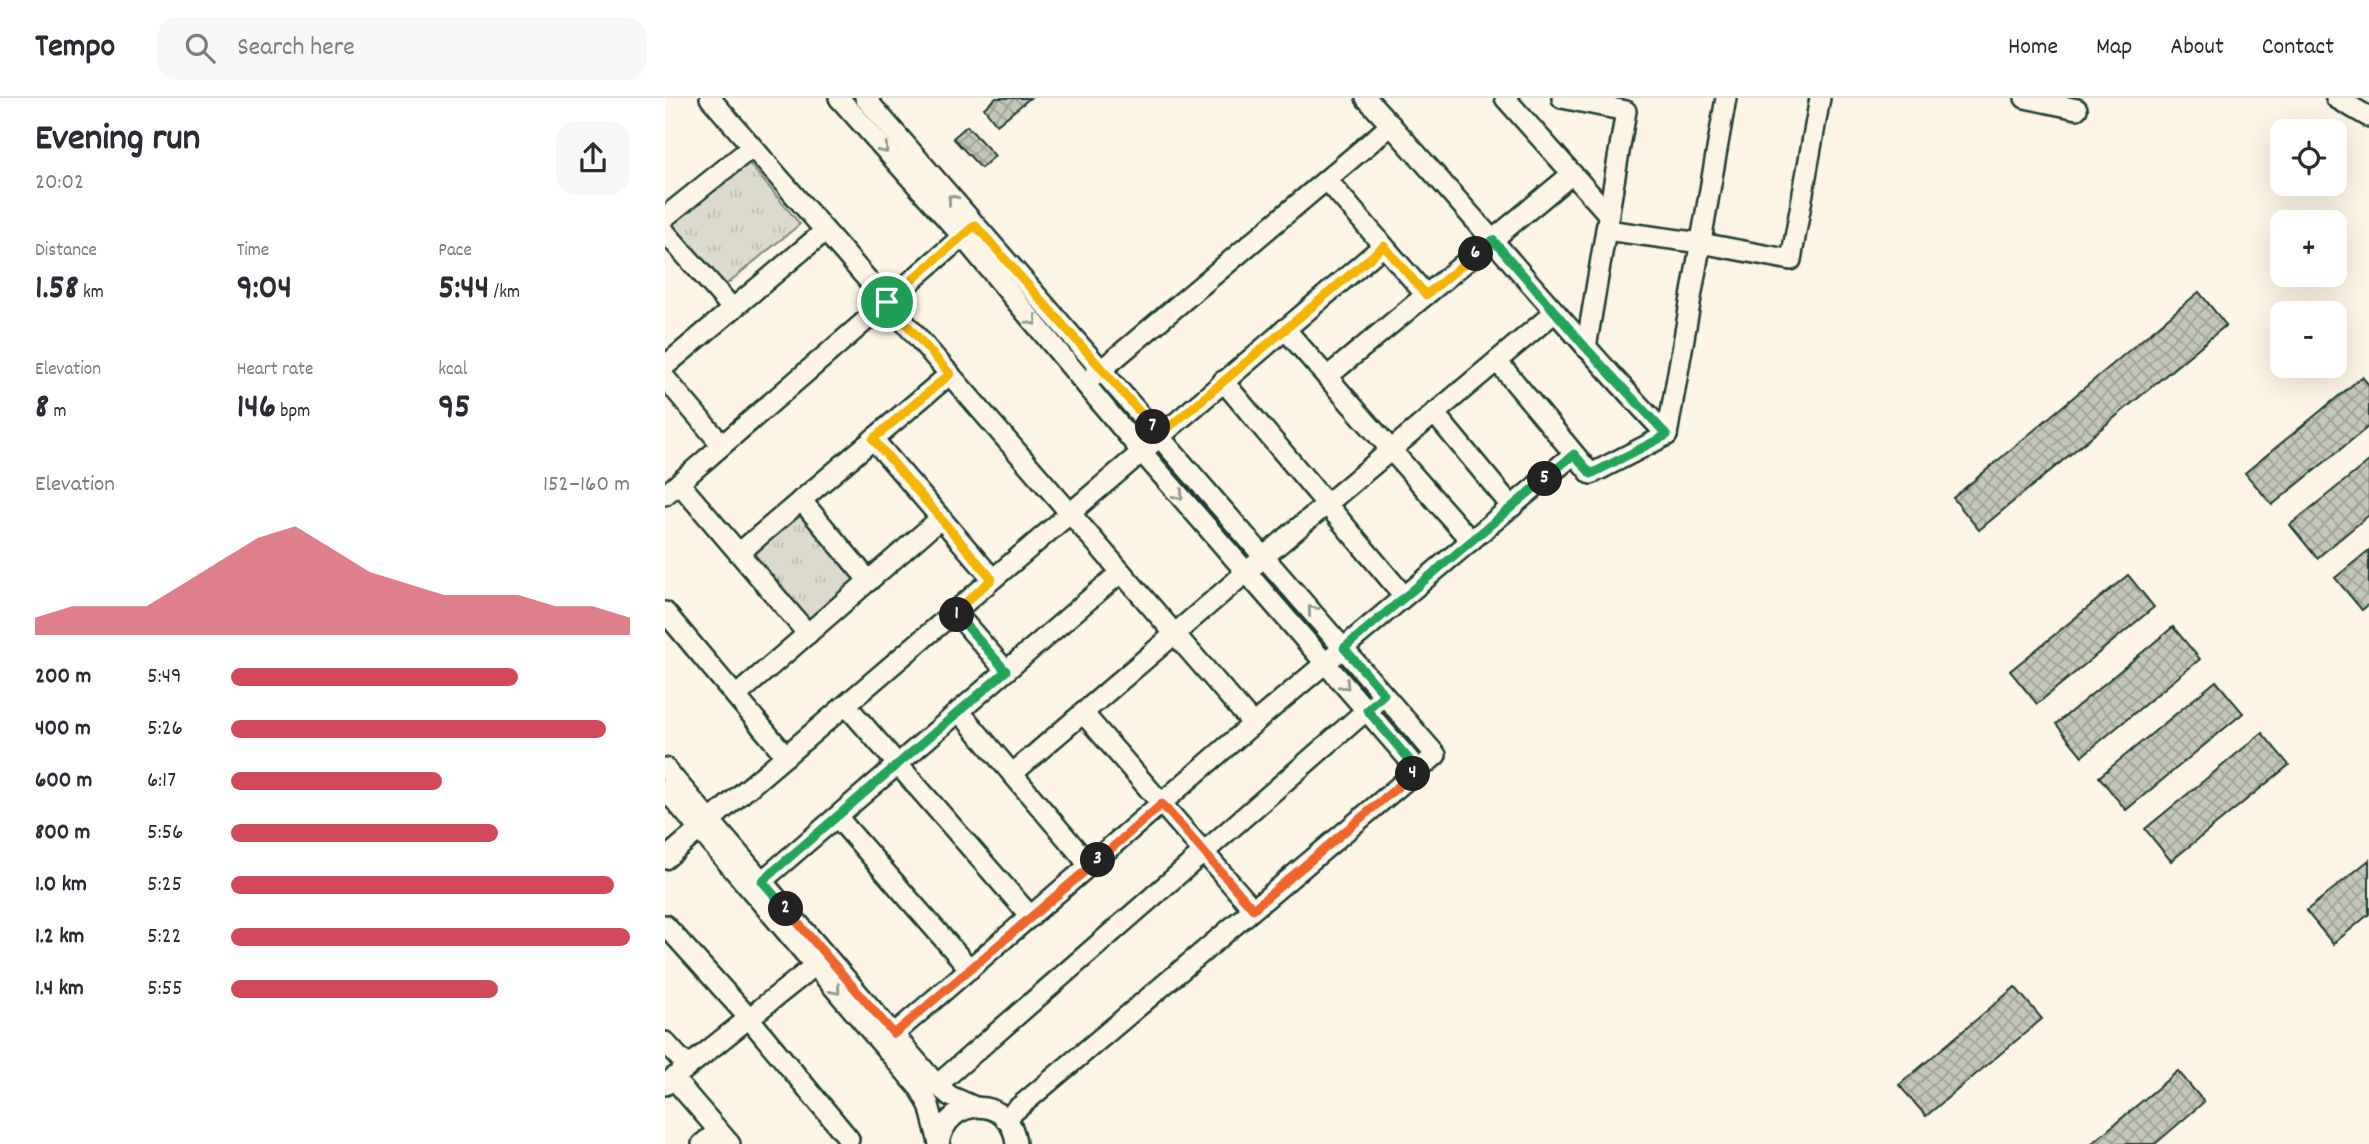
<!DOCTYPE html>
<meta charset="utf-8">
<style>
body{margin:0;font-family:Dekko,sans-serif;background:#f7f7f7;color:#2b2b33;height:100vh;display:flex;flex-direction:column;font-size:26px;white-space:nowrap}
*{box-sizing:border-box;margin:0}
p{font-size:23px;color:#7c7c81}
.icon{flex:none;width:38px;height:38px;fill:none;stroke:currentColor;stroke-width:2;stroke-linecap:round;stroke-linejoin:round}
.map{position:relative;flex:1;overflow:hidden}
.panel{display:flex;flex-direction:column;background:#fff;width:665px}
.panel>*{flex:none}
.tools{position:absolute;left:1605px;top:21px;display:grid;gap:14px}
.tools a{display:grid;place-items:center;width:77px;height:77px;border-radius:14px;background:#fff;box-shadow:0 7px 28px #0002;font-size:35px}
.pin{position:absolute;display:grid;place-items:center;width:60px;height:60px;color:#fff;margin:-30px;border:4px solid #fff;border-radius:50%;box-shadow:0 2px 7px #0007}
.km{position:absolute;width:35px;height:35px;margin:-18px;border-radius:50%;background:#222;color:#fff;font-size:19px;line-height:35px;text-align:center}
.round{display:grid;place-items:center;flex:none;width:74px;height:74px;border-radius:21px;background:#f7f7f7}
.overview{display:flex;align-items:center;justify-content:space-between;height:119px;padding:0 35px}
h1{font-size:38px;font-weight:700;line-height:52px}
.metrics{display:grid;grid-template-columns:repeat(3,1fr);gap:10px;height:119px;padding:7px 35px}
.metrics div{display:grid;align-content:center}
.metrics b{font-size:35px;font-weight:700}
.metrics small{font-size:19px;font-weight:400}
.metrics p{font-size:19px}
.chart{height:196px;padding:14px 35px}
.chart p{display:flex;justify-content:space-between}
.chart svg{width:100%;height:126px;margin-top:7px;fill:#d1495b;opacity:.7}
ul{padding:0 35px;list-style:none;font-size:23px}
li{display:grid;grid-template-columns:112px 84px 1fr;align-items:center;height:52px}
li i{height:18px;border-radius:9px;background:#d1495b}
header{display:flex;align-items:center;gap:42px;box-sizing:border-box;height:98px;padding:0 35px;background:#fff;border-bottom:2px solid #e1e1e2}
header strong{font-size:33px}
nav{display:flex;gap:38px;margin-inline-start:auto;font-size:24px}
.search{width:490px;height:63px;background:#f7f7f7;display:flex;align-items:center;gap:18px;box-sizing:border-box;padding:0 24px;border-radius:21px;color:#7c7c81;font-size:26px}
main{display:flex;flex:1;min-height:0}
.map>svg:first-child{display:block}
.park{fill:url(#park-tufts);stroke:#7e8c80;stroke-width:2}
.building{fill:url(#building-cross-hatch);stroke:#1f3d34;stroke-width:2}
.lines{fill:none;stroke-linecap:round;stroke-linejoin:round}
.minor-casing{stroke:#1f3d34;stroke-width:24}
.minor{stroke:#fcf5e5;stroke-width:19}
.oneway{stroke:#8e998c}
.split-1-casing{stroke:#fff;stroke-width:14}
.split-2-casing{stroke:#fff;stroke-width:14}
.split-3-casing{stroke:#fff;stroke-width:14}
.split-4-casing{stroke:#fff;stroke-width:14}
.split-5-casing{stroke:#fff;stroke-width:14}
.split-6-casing{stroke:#fff;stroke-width:14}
.split-7-casing{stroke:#fff;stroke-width:14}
.split-8-casing{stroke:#fff;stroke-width:14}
.split-1{stroke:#f5b400;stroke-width:9}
.split-2{stroke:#22a559;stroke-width:9}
.split-3{stroke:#f0652b;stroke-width:9}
.split-4{stroke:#f0652b;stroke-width:9}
.split-5{stroke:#22a559;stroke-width:9}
.split-6{stroke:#22a559;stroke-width:9}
.split-7{stroke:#f5b400;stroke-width:9}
.split-8{stroke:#f5b400;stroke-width:9}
</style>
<header>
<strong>Tempo</strong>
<div class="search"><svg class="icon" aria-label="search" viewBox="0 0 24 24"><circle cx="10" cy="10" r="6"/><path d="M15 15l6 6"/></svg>Search here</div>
<nav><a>Home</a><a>Map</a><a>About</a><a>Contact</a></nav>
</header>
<main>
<section class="panel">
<div class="overview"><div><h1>Evening run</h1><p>20:02</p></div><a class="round"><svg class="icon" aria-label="share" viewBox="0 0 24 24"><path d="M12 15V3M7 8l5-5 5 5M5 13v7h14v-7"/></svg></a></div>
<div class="metrics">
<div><p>Distance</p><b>1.58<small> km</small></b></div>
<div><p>Time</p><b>9:04</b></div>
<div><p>Pace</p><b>5:44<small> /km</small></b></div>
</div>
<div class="metrics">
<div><p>Elevation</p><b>8<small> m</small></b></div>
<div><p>Heart rate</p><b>146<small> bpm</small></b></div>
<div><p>kcal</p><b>95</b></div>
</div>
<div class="chart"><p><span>Elevation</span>152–160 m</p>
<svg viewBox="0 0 160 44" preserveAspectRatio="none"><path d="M0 44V38L10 34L20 34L30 34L40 26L50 18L60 10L70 6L80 14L90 22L100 26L110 30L120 30L130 30L140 34L150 34L160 38V44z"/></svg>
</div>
<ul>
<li><b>200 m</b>5:49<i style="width:72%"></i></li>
<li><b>400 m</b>5:26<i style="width:94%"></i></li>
<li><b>600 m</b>6:17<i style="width:53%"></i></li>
<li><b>800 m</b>5:56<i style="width:67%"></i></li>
<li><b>1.0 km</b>5:25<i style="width:96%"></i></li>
<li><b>1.2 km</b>5:22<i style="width:100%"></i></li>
<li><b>1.4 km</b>5:55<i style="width:67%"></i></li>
</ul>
</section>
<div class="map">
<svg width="1704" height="1046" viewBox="0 0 1704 1046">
<defs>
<pattern id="park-tufts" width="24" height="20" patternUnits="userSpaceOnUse" patternTransform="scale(1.75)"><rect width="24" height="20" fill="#dcdacc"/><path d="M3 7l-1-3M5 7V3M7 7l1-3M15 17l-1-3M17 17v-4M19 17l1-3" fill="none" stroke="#bcbcb0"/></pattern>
<pattern id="building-cross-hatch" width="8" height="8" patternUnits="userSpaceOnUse" patternTransform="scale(1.75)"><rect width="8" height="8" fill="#c5c7b9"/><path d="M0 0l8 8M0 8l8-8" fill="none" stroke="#9fa397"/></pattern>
</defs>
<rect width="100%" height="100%" fill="#fcf5e5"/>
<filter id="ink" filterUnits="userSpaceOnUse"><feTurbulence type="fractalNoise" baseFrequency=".0143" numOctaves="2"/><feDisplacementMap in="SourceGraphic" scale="14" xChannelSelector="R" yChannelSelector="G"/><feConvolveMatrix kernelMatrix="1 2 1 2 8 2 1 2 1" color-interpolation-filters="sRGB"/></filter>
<g filter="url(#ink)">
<g class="park">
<path d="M83,64L135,126L58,189L7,127Z"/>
<path d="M136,415L193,482L144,523L87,456Z"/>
</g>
<g class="building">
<path d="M331,0H365L332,27L319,10Z"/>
<path d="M302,28L330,58L316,70L288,40Z"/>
<path d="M1534,194L1561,227L1314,432L1288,400Z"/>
<path d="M1697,279L1704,287V328L1607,407L1580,375Z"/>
<path d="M1704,363V417L1652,460L1625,427Z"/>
<path d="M1704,452V506L1697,512L1670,480Z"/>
<path d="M1463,477L1489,509L1372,606L1345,573Z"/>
<path d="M1508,529L1535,561L1417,658L1391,626Z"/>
<path d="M1551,583L1578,615L1461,712L1434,679Z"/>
<path d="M1597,635L1624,667L1506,763L1480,731Z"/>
<path d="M1704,762V816L1668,846L1641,813Z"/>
<path d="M1350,889L1377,921L1261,1018L1234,987Z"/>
<path d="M1513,973L1539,1004L1490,1046H1426Z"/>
</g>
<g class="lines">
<g class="minor-casing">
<g id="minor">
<path d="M45,0L588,626"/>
<path d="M174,0L297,138L476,353L753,672"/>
<path d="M200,0L771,657L340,1021"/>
<path d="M701,0C803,110 898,228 1002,337"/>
<path d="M840,0L944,117"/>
<path d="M897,0L961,13L921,250"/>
<path d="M1360,0L1412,11"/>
<path d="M1671,0L1704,19"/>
<path d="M662,82L761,197"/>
<path d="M0,119L87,49"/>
<path d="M941,132L1036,145L1126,162L1155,0"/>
<path d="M0,134L68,211"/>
<path d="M620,231L806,443"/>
<path d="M832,263L926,376L1002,337"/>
<path d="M0,268L160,133"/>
<path d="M428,279L726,27"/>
<path d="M662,279L907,76"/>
<path d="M0,280L57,347"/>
<path d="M558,283L739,498"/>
<path d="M769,315L847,409"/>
<path d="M1002,337L1061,0"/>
<path d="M208,341L327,480"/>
<path d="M14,385L143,536"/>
<path d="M0,397L306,131"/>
<path d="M136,402L204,483"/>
<path d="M74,455L285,276"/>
<path d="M0,514L121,658"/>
<path d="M290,514L341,573"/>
<path d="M71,598L276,420"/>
<path d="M181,607L366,819"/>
<path d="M294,613L425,768"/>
<path d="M418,615L588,811"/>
<path d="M0,670L272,987L285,998L310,1009"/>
<path d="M347,676L600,458L890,214"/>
<path d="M0,691L255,991L264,1007L274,1045"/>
<path d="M172,719L305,871"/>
<path d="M0,761L718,148"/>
<path d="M97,783L456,474"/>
<path d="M0,827L83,919L184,1041"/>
<path d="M229,936L588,626L909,356"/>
<path d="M0,944L22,968"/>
<path d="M8,980L65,1046"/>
<path d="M0,987L158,861"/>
<path d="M272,987L712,603"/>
<path d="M37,1046L53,1033"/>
<path d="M274,1046C281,997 347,997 351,1046"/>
</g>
</g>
<use href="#minor" class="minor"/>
</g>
<defs><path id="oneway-chevron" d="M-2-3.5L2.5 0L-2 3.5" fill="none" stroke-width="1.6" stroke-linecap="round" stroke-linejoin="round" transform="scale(1.75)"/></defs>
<g class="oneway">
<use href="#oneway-chevron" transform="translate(219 51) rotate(48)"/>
<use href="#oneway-chevron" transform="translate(287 101) rotate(-131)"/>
<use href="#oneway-chevron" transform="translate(368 223) rotate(50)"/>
<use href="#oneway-chevron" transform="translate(514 397) rotate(49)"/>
<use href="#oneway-chevron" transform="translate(647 512) rotate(-131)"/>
<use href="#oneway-chevron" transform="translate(680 587) rotate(47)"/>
<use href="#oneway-chevron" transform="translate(171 892) rotate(49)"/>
</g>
</g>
<g class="lines" filter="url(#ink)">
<g class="split-1-casing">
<path id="split-1" d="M222,204L285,276L208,341L327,481L290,514L292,517"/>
</g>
<g class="split-2-casing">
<path id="split-2" d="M121,811L97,783L341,573L292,517"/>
</g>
<g class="split-3-casing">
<path id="split-3" d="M121,811L229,936L433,762"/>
</g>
<g class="split-4-casing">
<path id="split-4" d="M433,762L497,706L588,811L748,676"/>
</g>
<g class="split-5-casing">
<path id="split-5" d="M748,676L753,672L702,612L719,596L679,550L880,381"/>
</g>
<g class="split-6-casing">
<path id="split-6" d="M811,156L828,142L921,250L1002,337L926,376L909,356L880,381"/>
</g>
<g class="split-7-casing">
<path id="split-7" d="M488,329L495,337L719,148L761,197L811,156"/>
</g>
<g class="split-8-casing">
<path id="split-8" d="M222,204L310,127L488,329"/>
</g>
<use href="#split-1" class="split-1"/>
<use href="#split-2" class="split-2"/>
<use href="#split-3" class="split-3"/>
<use href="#split-4" class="split-4"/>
<use href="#split-5" class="split-5"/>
<use href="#split-6" class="split-6"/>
<use href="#split-7" class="split-7"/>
<use href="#split-8" class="split-8"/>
</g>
</svg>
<div class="tools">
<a><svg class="icon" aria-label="locate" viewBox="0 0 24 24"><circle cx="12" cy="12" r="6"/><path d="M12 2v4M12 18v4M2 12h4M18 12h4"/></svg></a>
<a>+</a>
<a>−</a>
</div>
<div class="pin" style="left:222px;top:204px;background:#1e9e55"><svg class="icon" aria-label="arrive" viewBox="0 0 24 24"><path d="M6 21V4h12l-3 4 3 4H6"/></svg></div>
<b class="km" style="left:292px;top:517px">1</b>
<b class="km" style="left:121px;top:811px">2</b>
<b class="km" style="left:433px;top:762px">3</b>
<b class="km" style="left:748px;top:676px">4</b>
<b class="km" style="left:880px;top:381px">5</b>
<b class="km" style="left:811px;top:156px">6</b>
<b class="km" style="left:488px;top:329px">7</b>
</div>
</main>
